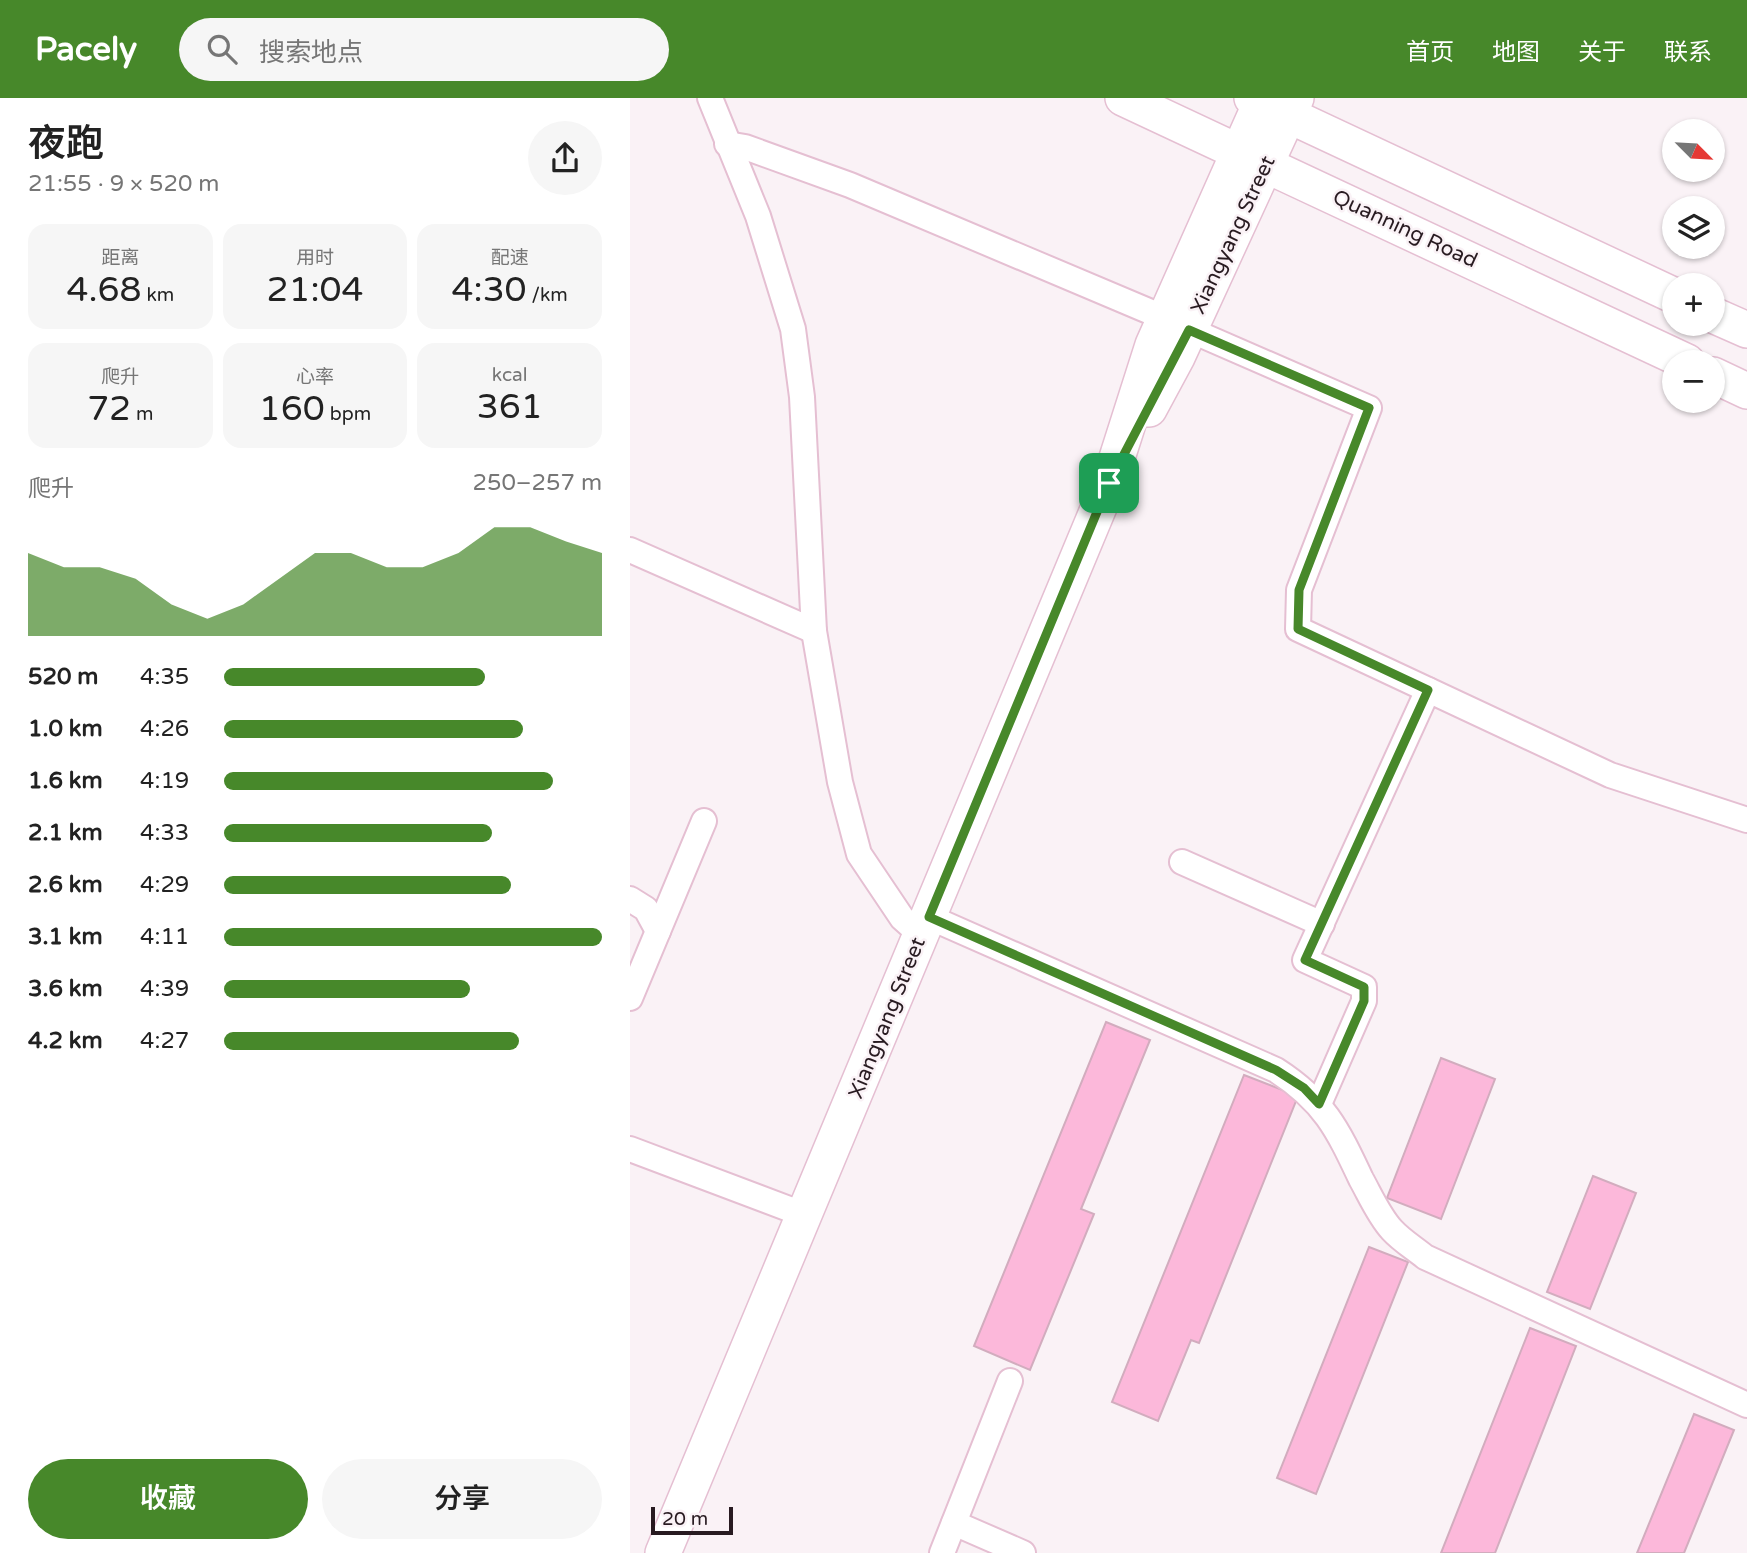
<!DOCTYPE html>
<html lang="zh">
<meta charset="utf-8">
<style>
body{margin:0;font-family:"Varela Round","Noto Sans SC",sans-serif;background:#f6f6f6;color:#222;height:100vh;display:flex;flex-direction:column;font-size:26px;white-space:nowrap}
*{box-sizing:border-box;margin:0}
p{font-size:23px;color:#767676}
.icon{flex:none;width:38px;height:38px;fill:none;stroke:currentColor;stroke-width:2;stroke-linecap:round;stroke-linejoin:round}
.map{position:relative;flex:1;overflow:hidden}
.details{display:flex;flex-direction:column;background:#fff;width:630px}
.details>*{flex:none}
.needle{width:46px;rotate:114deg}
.tools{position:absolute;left:1032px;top:21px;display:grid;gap:14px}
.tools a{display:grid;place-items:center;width:63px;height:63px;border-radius:50%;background:#fff;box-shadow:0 2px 5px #0004;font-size:35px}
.scale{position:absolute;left:21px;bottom:18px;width:82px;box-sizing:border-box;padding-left:7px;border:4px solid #281b21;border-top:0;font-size:19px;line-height:24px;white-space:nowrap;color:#281b21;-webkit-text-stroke:5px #faf2f6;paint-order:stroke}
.pin{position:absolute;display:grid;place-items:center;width:60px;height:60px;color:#fff;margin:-30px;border-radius:14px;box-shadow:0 4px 10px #0006}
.round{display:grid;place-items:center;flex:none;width:74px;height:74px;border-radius:37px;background:#f6f6f6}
.head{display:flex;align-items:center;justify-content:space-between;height:119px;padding:0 28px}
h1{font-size:38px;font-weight:600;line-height:52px}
.stats{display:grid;grid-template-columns:repeat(3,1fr);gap:10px;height:119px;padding:7px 28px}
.stats div{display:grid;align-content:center;border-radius:18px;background:#f6f6f6;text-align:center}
.stats b{font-size:35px;font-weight:600}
.stats small{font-size:19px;font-weight:400}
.stats p{font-size:19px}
.chart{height:196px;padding:14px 28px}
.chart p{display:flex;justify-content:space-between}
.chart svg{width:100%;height:126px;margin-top:7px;fill:#47882a;opacity:.7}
.button{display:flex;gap:14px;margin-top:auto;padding:14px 28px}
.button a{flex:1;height:80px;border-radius:42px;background:#47882a;color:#fff;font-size:28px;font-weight:600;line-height:80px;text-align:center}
.button a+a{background:#f6f6f6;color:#222}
ul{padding:0 28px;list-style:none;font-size:23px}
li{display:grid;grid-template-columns:112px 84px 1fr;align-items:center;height:52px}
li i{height:18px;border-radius:9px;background:#47882a}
header{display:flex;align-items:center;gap:42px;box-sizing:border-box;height:98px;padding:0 35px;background:#47882a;color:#fff}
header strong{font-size:33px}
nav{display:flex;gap:38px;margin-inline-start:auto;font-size:24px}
.search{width:490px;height:63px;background:#f6f6f6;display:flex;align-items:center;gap:18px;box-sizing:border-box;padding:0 24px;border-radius:38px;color:#767676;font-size:26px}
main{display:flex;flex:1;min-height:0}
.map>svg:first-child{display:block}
.building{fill:#fcb8da;stroke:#d2acbe;stroke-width:2}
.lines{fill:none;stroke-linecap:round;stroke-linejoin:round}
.street-casing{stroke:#e5bfd2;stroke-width:28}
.secondary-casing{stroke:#e5bfd2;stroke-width:38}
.street{stroke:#fff;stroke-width:24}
.secondary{stroke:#fff;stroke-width:35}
.route-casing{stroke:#fff;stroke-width:14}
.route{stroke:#47882a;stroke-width:9}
.labels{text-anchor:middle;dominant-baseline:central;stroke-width:5;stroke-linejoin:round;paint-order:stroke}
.street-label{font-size:21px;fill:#281b21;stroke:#faf2f6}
</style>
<header>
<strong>Pacely</strong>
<div class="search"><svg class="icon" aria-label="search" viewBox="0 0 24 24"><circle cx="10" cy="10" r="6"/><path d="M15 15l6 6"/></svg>搜索地点</div>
<nav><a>首页</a><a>地图</a><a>关于</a><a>联系</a></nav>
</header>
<main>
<section class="details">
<div class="head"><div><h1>夜跑</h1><p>21:55 · 9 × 520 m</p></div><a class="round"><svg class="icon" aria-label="share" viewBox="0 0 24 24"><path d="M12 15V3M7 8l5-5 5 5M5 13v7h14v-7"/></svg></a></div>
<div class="stats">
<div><p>距离</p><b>4.68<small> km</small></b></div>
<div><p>用时</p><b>21:04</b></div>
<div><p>配速</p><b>4:30<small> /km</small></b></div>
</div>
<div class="stats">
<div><p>爬升</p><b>72<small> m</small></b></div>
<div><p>心率</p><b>160<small> bpm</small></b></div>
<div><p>kcal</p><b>361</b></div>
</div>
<div class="chart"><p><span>爬升</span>250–257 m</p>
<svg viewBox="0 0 160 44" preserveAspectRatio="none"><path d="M0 44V15L10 20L20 20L30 24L40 33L50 38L60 33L70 24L80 15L90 15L100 20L110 20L120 15L130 6L140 6L150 11L160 15V44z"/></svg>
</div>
<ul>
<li><b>520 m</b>4:35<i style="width:69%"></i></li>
<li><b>1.0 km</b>4:26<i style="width:79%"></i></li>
<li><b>1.6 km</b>4:19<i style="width:87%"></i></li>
<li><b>2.1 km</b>4:33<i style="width:71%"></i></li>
<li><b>2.6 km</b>4:29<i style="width:76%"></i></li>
<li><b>3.1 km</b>4:11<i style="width:100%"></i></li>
<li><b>3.6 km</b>4:39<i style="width:65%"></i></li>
<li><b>4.2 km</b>4:27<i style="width:78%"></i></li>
</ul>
<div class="button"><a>收藏</a><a>分享</a></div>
</section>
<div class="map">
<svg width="1117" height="1455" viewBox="0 0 1117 1455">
<rect width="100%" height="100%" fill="#faf2f6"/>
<g class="building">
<path d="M476,924L520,942L451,1111L464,1116L400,1272L344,1248Z"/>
<path d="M811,960L865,981L811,1121L757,1100Z"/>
<path d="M614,977L668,998L569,1245L561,1242L528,1323L482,1304Z"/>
<path d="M963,1078L1006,1095L960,1211L917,1194Z"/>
<path d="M739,1149L778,1164L686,1396L647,1380Z"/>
<path d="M900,1230L946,1248L865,1455H811Z"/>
<path d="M1064,1316L1104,1332L1054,1455H1007Z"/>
</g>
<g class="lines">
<g class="street-casing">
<g id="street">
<path d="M80,0L128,118L163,231L172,299L184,533L210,684L229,756L272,820L291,837"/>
<path d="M97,46L115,49L220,87L535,220"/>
<path d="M560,232L739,310L669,492L668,531L980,677L1117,722"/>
<path d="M0,452L184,533"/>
<path d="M552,764L692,826"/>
<path d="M0,801L16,811L28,833"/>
<path d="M299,819L646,972C694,1003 707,1030 731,1081C740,1097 749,1118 762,1132C771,1142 784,1150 795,1159L1117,1307"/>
<path d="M0,900L74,723"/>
<path d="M689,1006L734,903V889L675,862L798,592"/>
<path d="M0,1051L175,1117"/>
<path d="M324,1425L393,1455"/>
<path d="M312,1455L380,1283"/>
</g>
</g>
<g class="secondary-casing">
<g id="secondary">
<path d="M493,0L1057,264"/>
<path d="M622,0L1045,198"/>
<path d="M1083,217L1117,232"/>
<path d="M1083,277L1117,293"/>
<path d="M519,311L547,259L666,0"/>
<path d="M33,1455L479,385L523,247L633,0"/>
</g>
</g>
<use href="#street" class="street"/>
<use href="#secondary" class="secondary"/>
</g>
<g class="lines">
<g class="route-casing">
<path id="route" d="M559,232L739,310L669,492L668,531L798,592L675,862L734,889V903L689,1006L674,990L646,972L299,819L479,385Z"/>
</g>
<use href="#route" class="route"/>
</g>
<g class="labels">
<g class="street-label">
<text transform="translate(775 131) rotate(25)">Quanning Road</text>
<text transform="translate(603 137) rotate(-65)">Xiangyang Street</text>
<text transform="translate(257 920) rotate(-68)">Xiangyang Street</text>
</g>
</g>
</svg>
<div class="tools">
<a><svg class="needle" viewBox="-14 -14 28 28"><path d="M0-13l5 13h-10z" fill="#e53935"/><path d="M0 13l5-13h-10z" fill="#767676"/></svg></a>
<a><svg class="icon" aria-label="layers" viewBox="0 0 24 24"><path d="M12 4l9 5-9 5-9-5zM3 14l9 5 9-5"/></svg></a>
<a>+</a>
<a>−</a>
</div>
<div class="scale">20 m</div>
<div class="pin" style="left:479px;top:385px;background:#1e9e55"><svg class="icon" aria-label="arrive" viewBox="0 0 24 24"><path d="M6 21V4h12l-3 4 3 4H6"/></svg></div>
</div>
</main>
